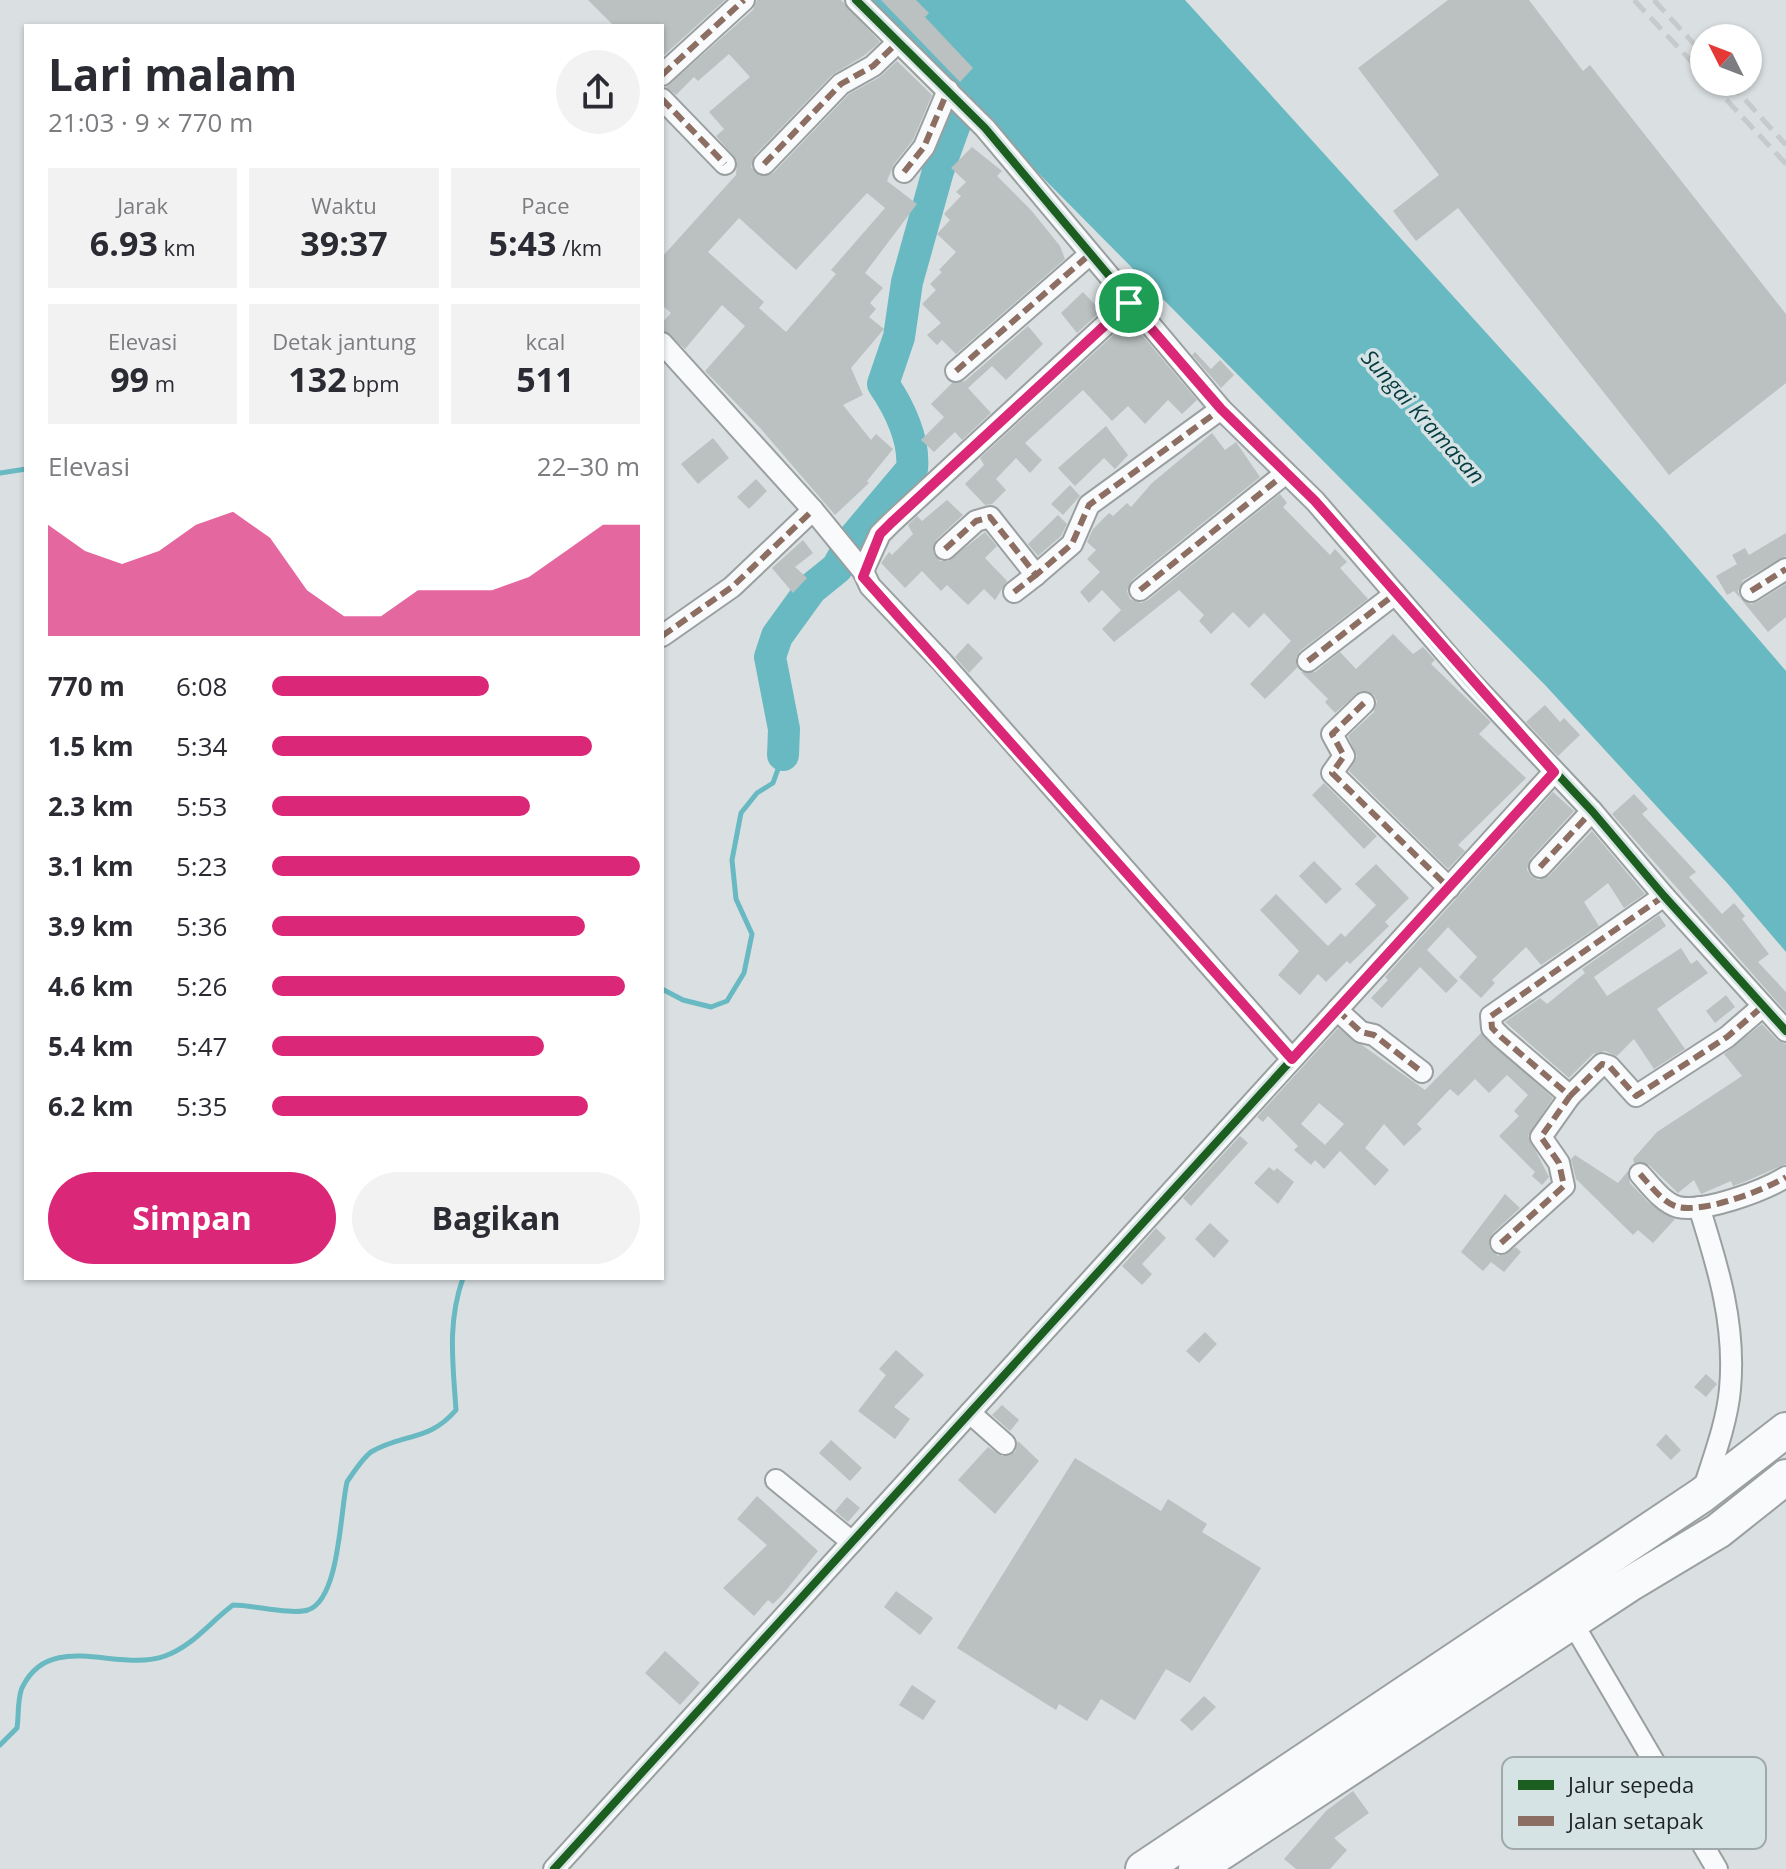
<!DOCTYPE html>
<html lang="id">
<meta charset="utf-8">
<style>
body{margin:0;font-family:"Open Sans",sans-serif;background:#f2f2f3;color:#2b2b33;height:100vh;display:flex;flex-direction:column;font-size:30px;white-space:nowrap}
*{box-sizing:border-box;margin:0}
p{font-size:26px;color:#7c7c81}
.icon{flex:none;width:44px;height:44px;fill:none;stroke:currentColor;stroke-width:2;stroke-linecap:round;stroke-linejoin:round}
.map{position:relative;flex:1;overflow:hidden}
.sheet{position:absolute;left:24px;top:24px;width:640px;height:1256px;display:flex;flex-direction:column;background:#fff;border-radius:0px;box-shadow:0 2px 6px #0004}
.sheet>*{flex:none}
.needle{width:52px;rotate:312deg}
.fabs{position:absolute;left:1690px;top:24px;display:grid;gap:16px}
.fabs a{display:grid;place-items:center;width:72px;height:72px;border-radius:50%;background:#fff;box-shadow:0 2px 6px #0004;font-size:40px}
.pin{position:absolute;display:grid;place-items:center;width:68px;height:68px;color:#fff;margin:-34px;border:4px solid #fff;border-radius:50%;box-shadow:0 2px 8px #0007}
.round{display:grid;place-items:center;flex:none;width:84px;height:84px;border-radius:42px;background:#f2f2f3}
.head{display:flex;align-items:center;justify-content:space-between;height:136px;padding:0 24px}
h1{font-size:44px;font-weight:700;line-height:60px}
.figures{display:grid;grid-template-columns:repeat(3,1fr);gap:12px;height:136px;padding:8px 24px}
.figures div{display:grid;align-content:center;border-radius:0px;background:#f2f2f3;text-align:center}
.figures b{font-size:34px;font-weight:700}
.figures small{font-size:22px;font-weight:400}
.figures p{font-size:22px}
.chart{height:224px;padding:16px 24px}
.chart p{display:flex;justify-content:space-between}
.chart svg{width:100%;height:144px;margin-top:8px;fill:#db2777;opacity:.7}
.cta{display:flex;gap:16px;margin-top:auto;padding:16px 24px}
.cta a{flex:1;height:92px;border-radius:48px;background:#db2777;color:#fff;font-size:32px;font-weight:700;line-height:92px;text-align:center}
.cta a+a{background:#f2f2f3;color:#2b2b33}
ul{padding:0 24px;list-style:none;font-size:26px}
li{display:grid;grid-template-columns:128px 96px 1fr;align-items:center;height:60px}
li i{height:20px;border-radius:10px;background:#db2777}
.map>svg:first-child{display:block}
.water{fill:#69b9c2}
.lines{fill:none;stroke-linecap:round;stroke-linejoin:round}
.stream{stroke:#69b9c2;stroke-width:5}
.river{stroke:#69b9c2;stroke-width:32}
.building{fill:#bbc0c1;fill-rule:evenodd}
.street-casing{stroke:#9a9fa0;stroke-width:24}
.highway-casing{stroke:#9a9fa0;stroke-width:38}
.street{stroke:#f9fafb;stroke-width:20}
.highway{stroke:#f9fafb;stroke-width:34}
.rail{stroke:#c7caca;stroke-width:5;stroke-dasharray:16 8;stroke-linecap:butt}
.quiet{stroke:#8d6e63;stroke-width:6;stroke-dasharray:12 6;stroke-linecap:butt}
.cycleway-casing{stroke:#d6e3e5;stroke-width:13}
.cycleway{stroke:#1b5e20;stroke-width:8}
.route-casing{stroke:#fff;stroke-width:16}
.route{stroke:#db2777;stroke-width:10}
.labels{text-anchor:middle;dominant-baseline:central;stroke-width:7;stroke-linejoin:round;paint-order:stroke}
.water-label{font-size:22px;font-style:italic;fill:#053a40;stroke:#d6e3e5}
.key{fill:#d6e3e5;stroke:#9fa9ab;stroke-width:2}
.key-label{font-size:22px;fill:#1e2324}
</style>
<div class="map">
<svg width="1786" height="1869" viewBox="0 0 1786 1869">
<rect width="100%" height="100%" fill="#dae0e2"/>
<path class="water" d="M867,0H1185L1662,527L1786,671V952L1728,884L1546,686Z"/>
<g class="lines">
<g class="stream">
<path d="M0,473L26,469"/>
<path d="M662,989L683,1000L711,1007L727,1001L744,973L752,934L736,899L732,860L741,813L757,793L773,783L783,755"/>
<path d="M0,1745L17,1728C19,1716 17,1696 23,1686C51,1630 119,1673 165,1656C193,1646 210,1622 233,1605C253,1605 291,1615 308,1610C340,1599 340,1511 347,1482C353,1473 362,1459 371,1452C402,1433 429,1442 456,1410C453,1364 447,1323 463,1278"/>
</g>
<path class="river" d="M783,755L784,729L770,657L777,636L811,589L837,568L853,539L912,469C915,440 899,407 883,384L899,337L907,282L938,171L956,121L989,84"/>
</g>
<g class="building">
<path d="M588,0H725L662,57V26H614Z"/>
<path d="M757,0H841L880,42L865,55L832,75L755,155L751,167L760,176L773,173L849,94L880,77L897,61L932,95L913,140L894,164L887,181L917,204L865,273L883,288L870,303L876,309L869,317L884,329L851,368L863,395L843,405L871,440L876,434L893,449L867,481L869,483L835,515L761,429L705,371L745,326L722,305L685,349L662,329V323L671,313L662,305V257L736,175L737,160L716,136L724,129L709,112L750,77L729,54L698,81L694,77L676,95L666,87L753,10ZM867,193L885,208L831,270L836,274L786,332L759,308L764,302L708,252L739,218L796,270Z"/>
<path d="M881,0H916L929,13L925,17L973,68L960,82Z"/>
<path d="M1448,0H1529L1583,71L1590,65L1786,314V383L1669,475L1458,208L1416,241L1393,211L1439,175L1358,68Z"/>
<path d="M972,147L1002,171L997,176L1031,210L1060,246L1065,259L956,354L942,340L937,345L927,335L941,323L922,304L936,290L930,284L942,272L939,270L956,252L937,234L950,220L944,214L961,196L956,192L966,182L951,168Z"/>
<path d="M1083,292L1101,311L1077,333L1061,313Z"/>
<path d="M1028,326L1043,344L1006,380L992,366L968,388L991,413L962,440L955,432L934,452L921,440L944,417L931,404L952,383L965,381Z"/>
<path d="M1121,328L1130,336L1137,329L1197,400L1182,414L1168,400L1145,424L1128,406L1112,421L1083,390L1025,443L1042,460L1030,473L1016,458L996,479L1006,490L992,504L985,505L965,484L984,465L980,458Z"/>
<path d="M1195,352L1211,369L1220,360L1234,375L1221,388L1192,355Z"/>
<path d="M1106,426L1128,455L1115,469L1104,458L1075,486L1058,468Z"/>
<path d="M1212,433L1225,450L1236,442L1260,477L1132,580L1127,591L1130,599L1141,603L1148,600L1280,494L1287,503L1283,507L1330,555L1335,549L1347,562L1340,568L1368,599L1300,651L1296,657L1297,668L1265,699L1250,684L1291,641L1264,613L1249,628L1233,612L1211,634L1199,621L1204,615L1179,590L1114,642L1102,629L1121,610L1102,590L1089,603L1080,592L1100,572L1087,559L1096,550L1087,542L1093,529L1109,513L1113,516L1127,503L1131,507L1152,483Z"/>
<path d="M713,438L729,458L698,484L681,464Z"/>
<path d="M756,479L767,491L749,509L737,497Z"/>
<path d="M1070,485L1080,496L1063,515L1051,504Z"/>
<path d="M947,500L963,515L936,540L933,552L940,561H948L985,532L997,546L985,558L1007,581L995,600L984,589L968,605L947,585L941,591L922,571L905,588L881,563L889,552L892,555L913,534L908,525L917,516L922,521Z"/>
<path d="M1058,515L1067,524L1061,536L1038,556L1028,544Z"/>
<path d="M1786,533V556L1743,580L1738,591L1740,598L1734,591L1727,595L1716,576L1737,564L1732,555L1745,548L1749,555Z"/>
<path d="M803,540L813,553L795,567L807,578L793,593L772,568Z"/>
<path d="M1786,584V617L1768,632L1741,599L1751,604L1757,602Z"/>
<path d="M1393,634L1413,654L1423,647L1435,660L1431,664L1491,722L1479,734L1526,778L1458,845L1465,851L1448,869L1349,771L1357,756L1348,736L1374,712L1377,701L1374,695L1360,691L1335,713L1325,702L1328,699L1301,672H1315L1340,652L1356,669Z"/>
<path d="M968,643L983,658L969,673L955,657Z"/>
<path d="M1545,705L1560,722L1564,718L1580,735L1558,756L1526,722Z"/>
<path d="M1324,783L1377,836L1364,849L1312,795Z"/>
<path d="M1553,792L1574,811L1530,859L1527,870L1531,876L1538,880L1549,876L1592,831L1645,894L1624,908L1608,883L1584,902L1599,926L1541,965L1526,947L1492,980L1495,983L1481,998L1459,977L1477,957L1448,927L1427,950L1458,981L1446,993L1420,967L1382,1008L1371,998L1388,980L1385,977Z"/>
<path d="M1634,794L1648,809L1642,814L1696,872L1689,877L1722,914L1734,903L1745,916L1742,919L1769,954L1758,962L1786,992V1012L1612,814Z"/>
<path d="M1314,861L1342,889L1326,904L1299,876Z"/>
<path d="M1376,864L1409,898L1385,922L1389,926L1350,964L1347,961L1326,982L1318,974L1300,995L1278,975L1299,951L1260,910L1276,894L1328,946L1341,933L1345,937L1376,905L1355,884Z"/>
<path d="M1659,915L1666,926L1594,977L1607,996L1681,948L1691,964L1697,960L1708,973L1657,1009L1685,1049L1654,1069L1634,1039L1617,1056L1605,1051L1593,1054L1569,1078L1505,1022L1540,998L1547,1004L1585,973L1582,969Z"/>
<path d="M1726,995L1735,1007L1715,1023L1706,1011Z"/>
<path d="M1762,1024L1777,1040L1786,1044V1164L1744,1182L1733,1186L1731,1181L1701,1194L1694,1180L1678,1193L1649,1165L1634,1163L1633,1159L1657,1132L1742,1076L1724,1054Z"/>
<path d="M1338,1028L1425,1090L1481,1033L1553,1098L1528,1136L1549,1177L1542,1185L1532,1176L1535,1172L1499,1136L1519,1116L1514,1111L1528,1095L1507,1075L1489,1093L1475,1079L1458,1096L1450,1089L1417,1124L1422,1129L1404,1146L1384,1124L1365,1148L1389,1170L1375,1186L1340,1151L1324,1169L1315,1160L1311,1165L1294,1150L1298,1146L1268,1116L1263,1122L1257,1117ZM1319,1103L1344,1124L1325,1145L1301,1124Z"/>
<path d="M1240,1136L1248,1143L1191,1206L1183,1198Z"/>
<path d="M1575,1155L1618,1183L1628,1171L1630,1183L1648,1202L1675,1219L1653,1243L1638,1230L1633,1235L1576,1179L1571,1159Z"/>
<path d="M1269,1167L1274,1171L1277,1168L1294,1182L1278,1204L1254,1183Z"/>
<path d="M1505,1194L1520,1208L1492,1234L1489,1246L1498,1256L1516,1247L1521,1252L1504,1272L1491,1262L1483,1271L1461,1252Z"/>
<path d="M1210,1223L1229,1241L1214,1258L1195,1239Z"/>
<path d="M1156,1228L1166,1238L1142,1264L1152,1274L1142,1285L1122,1266Z"/>
<path d="M1205,1332L1217,1344L1199,1363L1186,1351Z"/>
<path d="M896,1350L924,1375L894,1407L910,1419L895,1439L858,1411L886,1375L879,1369Z"/>
<path d="M1706,1374L1717,1384L1706,1397L1694,1387Z"/>
<path d="M1002,1405L1019,1420L1010,1431L992,1415Z"/>
<path d="M1666,1434L1681,1450L1671,1460L1656,1445Z"/>
<path d="M831,1440L862,1468L850,1481L819,1453Z"/>
<path d="M1018,1441L1039,1461L995,1514L958,1480L988,1447L1002,1456H1008L1015,1452Z"/>
<path d="M1075,1458L1161,1511L1168,1499L1207,1524L1202,1532L1261,1568L1190,1683L1166,1669L1135,1720L1101,1699L1087,1721L1059,1704L1056,1710L957,1648Z"/>
<path d="M757,1496L818,1551L782,1595L773,1604L768,1600L754,1616L723,1588L767,1545L737,1519Z"/>
<path d="M847,1497L860,1508L848,1522L835,1511Z"/>
<path d="M896,1591L933,1618L920,1635L884,1607Z"/>
<path d="M665,1651L700,1683L680,1705L645,1673Z"/>
<path d="M912,1685L936,1701L923,1720L899,1705Z"/>
<path d="M1204,1696L1216,1707L1192,1731L1180,1720Z"/>
<path d="M1353,1791L1369,1813L1334,1838L1347,1850L1330,1869H1296L1284,1859L1327,1810Z"/>
</g>
<g class="lines">
<g class="street-casing">
<g id="street">
<path d="M856,0L985,128L1221,409L1315,501L1470,681L1592,811L1664,896L1786,1031"/>
<path d="M662,75L744,0"/>
<path d="M662,99L725,164"/>
<path d="M764,164L841,84L873,66L897,43"/>
<path d="M904,172L924,147L948,90"/>
<path d="M662,343L813,510L863,571L870,586L943,663L1292,1059"/>
<path d="M956,371L1089,255"/>
<path d="M945,549L976,521L990,517L1036,575L1072,544L1089,505L1221,409"/>
<path d="M863,571L880,534L891,523L1129,303"/>
<path d="M1140,590L1286,473"/>
<path d="M1751,591L1786,569"/>
<path d="M1014,592L1036,575"/>
<path d="M662,636L732,587L813,510"/>
<path d="M1308,661L1395,594"/>
<path d="M1364,703L1332,734L1344,756L1332,773L1449,888"/>
<path d="M1540,867L1592,811"/>
<path d="M1337,1010L1361,1032L1374,1035L1422,1072"/>
<path d="M1570,1096L1602,1064L1609,1066L1636,1096L1727,1037L1763,1006"/>
<path d="M1640,1174C1650,1185 1663,1203 1678,1207C1704,1213 1763,1191 1786,1177"/>
<path d="M1699,1207C1718,1267 1736,1325 1730,1389C1727,1423 1713,1459 1703,1491"/>
<path d="M1501,1243L1564,1186L1559,1163L1541,1137L1570,1096L1501,1037L1492,1028L1491,1016L1664,896"/>
<path d="M970,1413L1005,1444"/>
<path d="M776,1480L852,1542"/>
<path d="M1572,1622L1717,1869"/>
<path d="M554,1869L1554,772"/>
</g>
</g>
<g class="highway-casing">
<g id="highway">
<path d="M1143,1869L1702,1495L1786,1430"/>
<path d="M1196,1869L1628,1585L1718,1531L1786,1477"/>
</g>
</g>
<use href="#street" class="street"/>
<use href="#highway" class="highway"/>
<g class="rail">
<path d="M1634,0L1704,75"/>
<path d="M1654,0L1704,55"/>
<path d="M1710,82L1786,164"/>
<path d="M1729,82L1786,145"/>
</g>
<g class="quiet">
<path d="M662,75L744,0"/>
<path d="M662,99L725,164"/>
<path d="M764,164L841,84L873,66L897,43"/>
<path d="M904,172L924,147L948,90"/>
<path d="M956,371L1089,255"/>
<path d="M945,549L976,521L990,517L1036,575L1072,544L1089,505L1221,409"/>
<path d="M863,571L880,534L891,523L1129,303"/>
<path d="M1140,590L1286,473"/>
<path d="M1751,591L1786,569"/>
<path d="M1014,592L1036,575"/>
<path d="M662,636L732,587L813,510"/>
<path d="M1308,661L1395,594"/>
<path d="M1364,703L1332,734L1344,756L1332,773L1449,888"/>
<path d="M1540,867L1592,811"/>
<path d="M1337,1010L1361,1032L1374,1035L1422,1072"/>
<path d="M1570,1096L1602,1064L1609,1066L1636,1096L1727,1037L1763,1006"/>
<path d="M1640,1174C1650,1185 1663,1203 1678,1207C1704,1213 1763,1191 1786,1177"/>
<path d="M1501,1243L1564,1186L1559,1163L1541,1137L1570,1096L1501,1037L1492,1028L1491,1016L1664,896"/>
</g>
<g class="cycleway-casing">
<g id="cycleway">
<path d="M856,0L985,128L1221,409L1315,501L1470,681L1592,811L1664,896L1786,1031"/>
<path d="M554,1869L1554,772"/>
</g>
</g>
<use href="#cycleway" class="cycleway"/>
</g>
<g class="lines">
<g class="route-casing">
<path id="route" d="M1129,303L1221,409L1315,501L1554,772L1292,1059L863,577L880,534L891,523Z"/>
</g>
<use href="#route" class="route"/>
</g>
<g class="labels">
<g class="water-label">
<text transform="translate(1424 416) rotate(48)">Sungai Kramasan</text>
</g>
</g>
<rect x="1502" y="1757" width="264" height="92" rx="12" class="key"/>
<rect x="1518" y="1780" width="36" height="10" fill="#1b5e20"/>
<rect x="1518" y="1816" width="36" height="10" fill="#8d6e63"/>
<g class="key-label">
<text x="1568" y="1793">Jalur sepeda</text>
<text x="1568" y="1829">Jalan setapak</text>
</g>
</svg>
<div class="fabs">
<a><svg class="needle" viewBox="-14 -14 28 28"><path d="M0-13l5 13h-10z" fill="#e53935"/><path d="M0 13l5-13h-10z" fill="#7c7c81"/></svg></a>
</div>
<div class="pin" style="left:1129px;top:303px;background:#1e9e55"><svg class="icon" aria-label="arrive" viewBox="0 0 24 24"><path d="M6 21V4h12l-3 4 3 4H6"/></svg></div>
<section class="sheet">
<div class="head"><div><h1>Lari malam</h1><p>21:03 · 9 × 770 m</p></div><a class="round"><svg class="icon" aria-label="share" viewBox="0 0 24 24"><path d="M12 15V3M7 8l5-5 5 5M5 13v7h14v-7"/></svg></a></div>
<div class="figures">
<div><p>Jarak</p><b>6.93<small> km</small></b></div>
<div><p>Waktu</p><b>39:37</b></div>
<div><p>Pace</p><b>5:43<small> /km</small></b></div>
</div>
<div class="figures">
<div><p>Elevasi</p><b>99<small> m</small></b></div>
<div><p>Detak jantung</p><b>132<small> bpm</small></b></div>
<div><p>kcal</p><b>511</b></div>
</div>
<div class="chart"><p><span>Elevasi</span>22–30 m</p>
<svg viewBox="0 0 160 44" preserveAspectRatio="none"><path d="M0 44V10L10 18L20 22L30 18L40 10L50 6L60 14L70 30L80 38L90 38L100 30L110 30L120 30L130 26L140 18L150 10L160 10V44z"/></svg>
</div>
<ul>
<li><b>770 m</b>6:08<i style="width:59%"></i></li>
<li><b>1.5 km</b>5:34<i style="width:87%"></i></li>
<li><b>2.3 km</b>5:53<i style="width:70%"></i></li>
<li><b>3.1 km</b>5:23<i style="width:100%"></i></li>
<li><b>3.9 km</b>5:36<i style="width:85%"></i></li>
<li><b>4.6 km</b>5:26<i style="width:96%"></i></li>
<li><b>5.4 km</b>5:47<i style="width:74%"></i></li>
<li><b>6.2 km</b>5:35<i style="width:86%"></i></li>
</ul>
<div class="cta"><a>Simpan</a><a>Bagikan</a></div>
</section>
</div>
